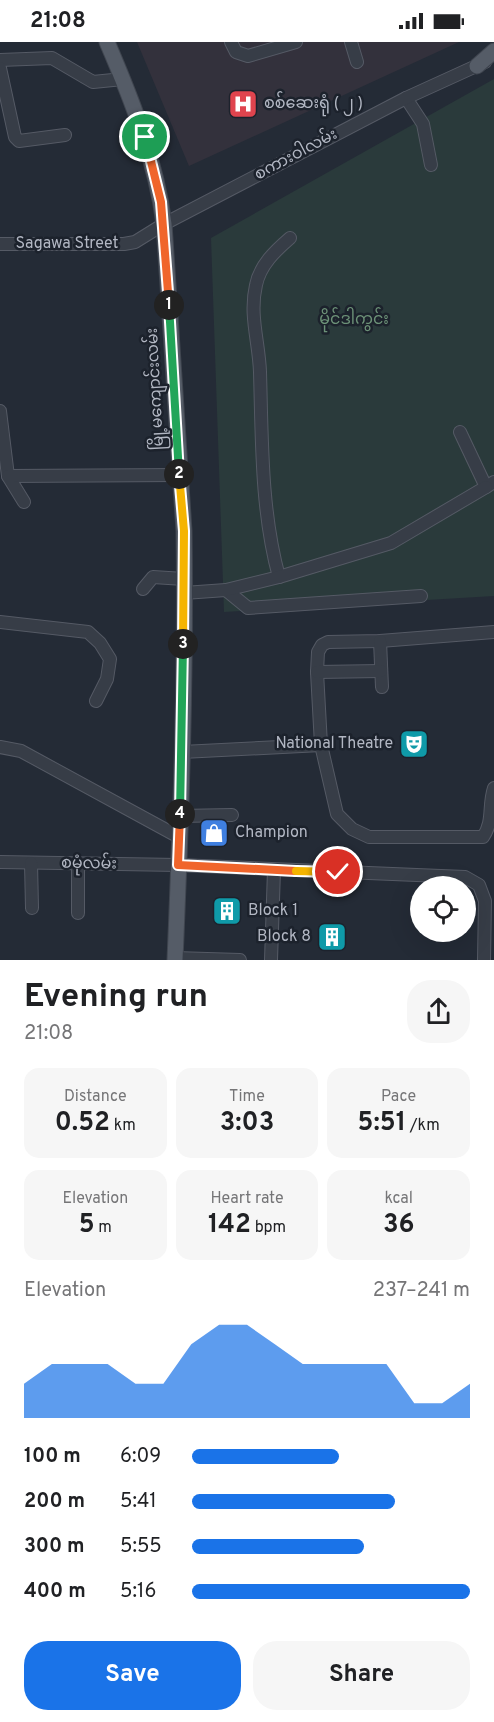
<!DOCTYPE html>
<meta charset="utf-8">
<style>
body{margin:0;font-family:Overpass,"Noto Sans Myanmar",sans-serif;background:#f6f6f6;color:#202124;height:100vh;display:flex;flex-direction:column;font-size:22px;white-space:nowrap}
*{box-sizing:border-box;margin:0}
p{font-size:20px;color:#757577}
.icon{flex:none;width:33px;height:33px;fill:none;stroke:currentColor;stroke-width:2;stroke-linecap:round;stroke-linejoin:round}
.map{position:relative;height:918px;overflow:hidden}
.details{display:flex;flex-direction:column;background:#fff;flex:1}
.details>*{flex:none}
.controls{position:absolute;left:410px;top:834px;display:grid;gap:12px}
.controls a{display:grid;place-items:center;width:66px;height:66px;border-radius:50%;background:#fff;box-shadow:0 6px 24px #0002;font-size:30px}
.pin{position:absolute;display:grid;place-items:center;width:51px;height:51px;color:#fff;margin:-26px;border:3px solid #fff;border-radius:50%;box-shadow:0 2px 6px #0007}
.km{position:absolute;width:30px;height:30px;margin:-15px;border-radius:50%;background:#222;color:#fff;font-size:16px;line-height:30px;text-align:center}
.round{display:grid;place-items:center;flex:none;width:63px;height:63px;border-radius:24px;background:#f6f6f6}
.summary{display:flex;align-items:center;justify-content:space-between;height:102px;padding:0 24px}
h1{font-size:33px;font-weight:700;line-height:45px}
.figures{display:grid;grid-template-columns:repeat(3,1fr);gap:9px;height:102px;padding:6px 24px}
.figures div{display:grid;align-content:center;border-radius:15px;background:#f6f6f6;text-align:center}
.figures b{font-size:26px;font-weight:700}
.figures small{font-size:16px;font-weight:400}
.figures p{font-size:16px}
.chart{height:168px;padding:12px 24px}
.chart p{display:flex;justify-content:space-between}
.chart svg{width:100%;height:108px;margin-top:6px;fill:#1a73e8;opacity:.7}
.button{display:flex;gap:12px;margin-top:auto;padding:12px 24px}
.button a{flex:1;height:69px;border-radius:24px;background:#1a73e8;color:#fff;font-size:24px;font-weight:700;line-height:69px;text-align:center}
.button a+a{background:#f6f6f6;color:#202124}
ul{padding:0 24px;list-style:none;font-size:20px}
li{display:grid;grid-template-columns:96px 72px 1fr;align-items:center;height:45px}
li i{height:15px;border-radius:8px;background:#1a73e8}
.status{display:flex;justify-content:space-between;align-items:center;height:42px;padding:0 30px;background:#fff;direction:ltr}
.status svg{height:16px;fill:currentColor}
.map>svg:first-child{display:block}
.medical{fill:#33313c}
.green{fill:#2a3a3b}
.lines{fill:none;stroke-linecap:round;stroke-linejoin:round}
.minor-casing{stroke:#555a65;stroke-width:14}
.major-casing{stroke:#404650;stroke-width:17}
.minor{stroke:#373d47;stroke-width:12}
.major{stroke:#555c67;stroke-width:15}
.split-1-casing{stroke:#fff;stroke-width:12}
.split-2-casing{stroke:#fff;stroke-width:12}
.split-3-casing{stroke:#fff;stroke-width:12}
.split-4-casing{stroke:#fff;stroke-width:12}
.split-5-casing{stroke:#fff;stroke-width:12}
.split-6-casing{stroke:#fff;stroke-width:12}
.split-1{stroke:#f0652b;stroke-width:8}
.split-2{stroke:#22a559;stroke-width:8}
.split-3{stroke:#f5b400;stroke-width:8}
.split-4{stroke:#22a559;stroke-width:8}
.split-5{stroke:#f0652b;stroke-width:8}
.split-6{stroke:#f5b400;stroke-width:8}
.labels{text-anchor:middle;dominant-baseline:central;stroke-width:5;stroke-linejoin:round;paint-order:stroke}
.poi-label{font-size:16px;fill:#b2b7c3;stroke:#1c222c;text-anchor:start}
.street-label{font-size:16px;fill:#b2b7c3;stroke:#1c222c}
.park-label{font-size:16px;fill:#6c9177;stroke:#1c222c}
</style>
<div class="status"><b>21:08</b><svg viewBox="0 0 49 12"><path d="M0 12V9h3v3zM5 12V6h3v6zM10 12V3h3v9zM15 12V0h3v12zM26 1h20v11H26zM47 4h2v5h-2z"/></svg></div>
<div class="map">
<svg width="494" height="918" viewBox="0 0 494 918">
<rect width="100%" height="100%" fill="#242b36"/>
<path class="medical" d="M137,0H459L189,124Z"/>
<path class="green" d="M494,37V554L224,570L211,196Z"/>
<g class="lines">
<g class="minor-casing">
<g id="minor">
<path d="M231,0L236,10L248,14L296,0"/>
<path d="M351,0L357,20"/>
<path d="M0,18L52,16L93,40L123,37"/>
<path d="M0,26L15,95L19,99L65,93"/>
<path d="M406,56L423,82L431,123"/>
<path d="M0,202H124L135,200L164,182L406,56L485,20"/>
<path d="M0,369L8,434L24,460"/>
<path d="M460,390L486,445L494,440"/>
<path d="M8,434L179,433"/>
<path d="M279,535C261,469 262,399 260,330C259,300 249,273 256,243C260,223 275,209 290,196"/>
<path d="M143,547L153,535L184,537"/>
<path d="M226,548L248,566L421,554"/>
<path d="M184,551L226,548L279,535L391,501L486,445"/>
<path d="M0,580L88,590L100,601L110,617L107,637L96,659"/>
<path d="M494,590L380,599L328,600L322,603L318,610L317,630L321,703L337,772L352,787L369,795H483C494,779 488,764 494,746"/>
<path d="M380,599L382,645"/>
<path d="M317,630L381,629"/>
<path d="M0,705L21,709L179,795"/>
<path d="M182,710L321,703"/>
<path d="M180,774L232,773"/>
<path d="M0,820L178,823L465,835L479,843L485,859L484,918"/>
<path d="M31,821L32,866"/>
<path d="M78,871V822"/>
<path d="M175,916L240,918"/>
<path d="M271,918L274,828"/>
</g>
</g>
<g class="major-casing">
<g id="major">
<path d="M107,0C132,58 156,119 164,182L184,489C186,632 181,775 175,918"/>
<path d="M477,24L494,9"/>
</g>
</g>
<use href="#minor" class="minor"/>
<use href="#major" class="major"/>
</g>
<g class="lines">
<g class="split-1-casing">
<path id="split-1" d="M145,95L161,160L169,263"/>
</g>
<g class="split-2-casing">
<path id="split-2" d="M169,263L179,432"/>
</g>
<g class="split-3-casing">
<path id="split-3" d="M179,432L184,489L183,602"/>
</g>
<g class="split-4-casing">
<path id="split-4" d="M180,772L183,602"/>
</g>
<g class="split-5-casing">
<path id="split-5" d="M180,772L178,823L296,829"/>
</g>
<g class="split-6-casing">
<path id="split-6" d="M296,829L338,830"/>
</g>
<use href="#split-1" class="split-1"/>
<use href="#split-2" class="split-2"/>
<use href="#split-3" class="split-3"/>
<use href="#split-4" class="split-4"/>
<use href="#split-5" class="split-5"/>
<use href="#split-6" class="split-6"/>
</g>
<defs>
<g id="hospital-square" transform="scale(1.5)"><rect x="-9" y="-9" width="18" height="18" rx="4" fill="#e0444e" stroke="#1c222c"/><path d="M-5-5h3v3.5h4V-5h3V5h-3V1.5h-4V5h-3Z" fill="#fff"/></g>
<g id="theatre-square" transform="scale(1.5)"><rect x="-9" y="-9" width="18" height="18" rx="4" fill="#0f9aa8" stroke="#1c222c"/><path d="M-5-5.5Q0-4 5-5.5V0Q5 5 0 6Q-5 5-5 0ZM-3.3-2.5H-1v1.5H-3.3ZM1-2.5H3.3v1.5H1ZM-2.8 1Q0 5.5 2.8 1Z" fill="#fff"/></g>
<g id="shop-square" transform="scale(1.5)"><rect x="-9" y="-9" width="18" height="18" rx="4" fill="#3f7fe0" stroke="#1c222c"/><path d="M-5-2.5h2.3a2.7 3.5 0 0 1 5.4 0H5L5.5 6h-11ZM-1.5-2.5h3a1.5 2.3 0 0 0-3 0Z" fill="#fff"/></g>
<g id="building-square" transform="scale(1.5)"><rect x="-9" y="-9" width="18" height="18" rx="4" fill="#0f9aa8" stroke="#1c222c"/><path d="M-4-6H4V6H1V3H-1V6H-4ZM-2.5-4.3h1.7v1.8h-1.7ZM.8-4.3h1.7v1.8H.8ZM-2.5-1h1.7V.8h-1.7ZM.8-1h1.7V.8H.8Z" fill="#fff"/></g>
</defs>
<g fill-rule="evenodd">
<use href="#hospital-square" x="243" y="62"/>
<use href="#theatre-square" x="414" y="702"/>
<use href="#shop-square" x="214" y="791"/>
<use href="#building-square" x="227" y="869"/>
<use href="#building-square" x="332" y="895"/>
</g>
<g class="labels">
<g class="poi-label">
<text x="264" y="62">စစ်ဆေးရုံ ( ၂ )</text>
<text x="393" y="702" text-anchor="end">National Theatre</text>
<text x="235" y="791">Champion</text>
<text x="248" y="869">Block 1</text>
<text x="311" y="895" text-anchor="end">Block 8</text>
</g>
<g class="street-label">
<text transform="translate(296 113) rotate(-28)">စကားဝါလမ်း</text>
<text x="67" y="202">Sagawa Street</text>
<text transform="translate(156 347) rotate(-93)">မြို့မကျောင်းလမ်း</text>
<text transform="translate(89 822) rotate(1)">စမုံလမ်း</text>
</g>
<g class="park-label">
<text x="354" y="278">မိုင်ဒါကွင်း</text>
</g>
</g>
</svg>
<div class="controls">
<a><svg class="icon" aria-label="locate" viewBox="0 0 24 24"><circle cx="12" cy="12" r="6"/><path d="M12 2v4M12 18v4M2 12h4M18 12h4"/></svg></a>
</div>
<div class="pin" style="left:145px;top:95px;background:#1e9e55"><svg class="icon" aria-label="arrive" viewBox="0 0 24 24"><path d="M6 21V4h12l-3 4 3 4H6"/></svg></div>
<div class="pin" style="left:338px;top:830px;background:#d93025"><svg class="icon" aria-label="check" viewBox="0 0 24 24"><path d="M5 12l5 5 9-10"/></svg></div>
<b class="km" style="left:169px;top:263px">1</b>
<b class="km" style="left:179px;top:432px">2</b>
<b class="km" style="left:183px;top:602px">3</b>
<b class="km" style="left:180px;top:772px">4</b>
</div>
<section class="details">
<div class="summary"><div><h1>Evening run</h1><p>21:08</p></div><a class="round"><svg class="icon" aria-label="share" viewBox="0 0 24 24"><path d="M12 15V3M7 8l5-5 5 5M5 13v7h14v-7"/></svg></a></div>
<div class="figures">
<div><p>Distance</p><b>0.52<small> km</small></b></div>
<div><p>Time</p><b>3:03</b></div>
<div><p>Pace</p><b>5:51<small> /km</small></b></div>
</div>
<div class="figures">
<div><p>Elevation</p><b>5<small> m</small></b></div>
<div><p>Heart rate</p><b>142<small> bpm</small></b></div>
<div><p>kcal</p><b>36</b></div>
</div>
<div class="chart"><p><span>Elevation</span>237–241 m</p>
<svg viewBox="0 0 160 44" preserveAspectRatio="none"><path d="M0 44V30L10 22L20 22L30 22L40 30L50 30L60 14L70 6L80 6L90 14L100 22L110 22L120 22L130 22L140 38L150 38L160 30V44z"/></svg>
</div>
<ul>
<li><b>100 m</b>6:09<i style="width:53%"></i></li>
<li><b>200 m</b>5:41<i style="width:73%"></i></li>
<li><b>300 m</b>5:55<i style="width:62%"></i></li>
<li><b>400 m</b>5:16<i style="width:100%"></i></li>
</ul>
<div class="button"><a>Save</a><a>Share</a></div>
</section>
